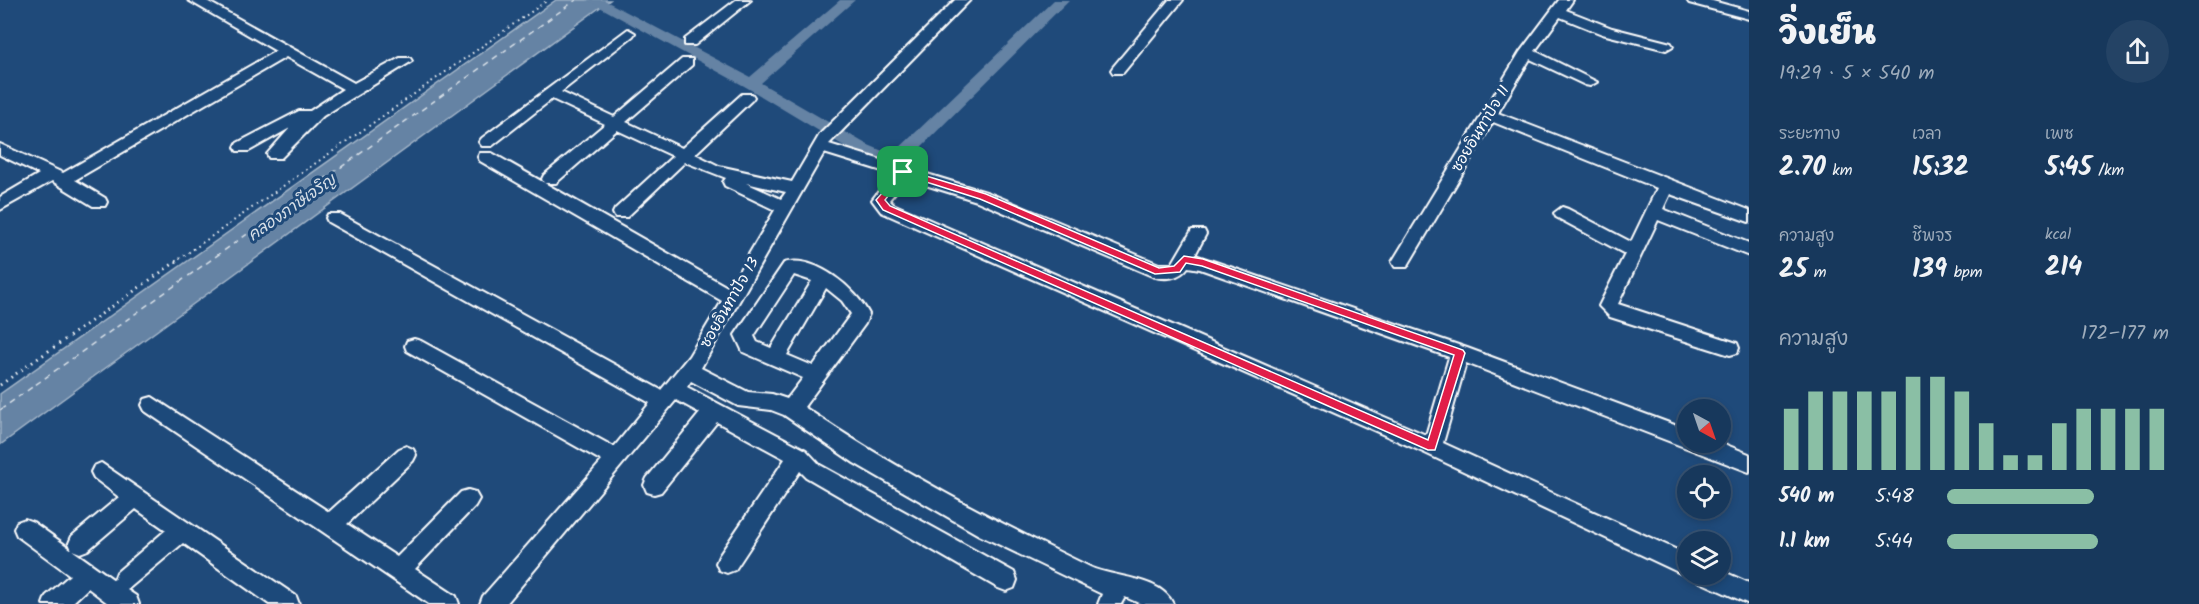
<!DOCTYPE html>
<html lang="th">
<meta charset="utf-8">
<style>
body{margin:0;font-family:Kalam,"Playpen Sans Thai",sans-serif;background:#244365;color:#f1f3f6;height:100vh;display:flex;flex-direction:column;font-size:22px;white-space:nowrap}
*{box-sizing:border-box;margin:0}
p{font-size:20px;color:#9eacbb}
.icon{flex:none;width:33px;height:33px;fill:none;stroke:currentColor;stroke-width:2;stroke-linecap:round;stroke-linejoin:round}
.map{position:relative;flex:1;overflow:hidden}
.details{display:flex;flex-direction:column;background:#17385c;width:450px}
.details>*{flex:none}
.needle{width:39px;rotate:140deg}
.tools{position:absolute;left:1677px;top:399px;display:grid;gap:12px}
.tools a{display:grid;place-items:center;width:54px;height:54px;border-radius:50%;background:#17385c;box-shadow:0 3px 9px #0003,0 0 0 2px #365272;font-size:30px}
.pin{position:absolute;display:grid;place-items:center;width:51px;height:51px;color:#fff;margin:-26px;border-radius:12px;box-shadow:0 3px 9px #0006}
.round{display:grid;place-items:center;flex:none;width:63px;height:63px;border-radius:32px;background:#244365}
.headline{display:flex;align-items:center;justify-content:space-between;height:102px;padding:0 30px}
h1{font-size:33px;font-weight:800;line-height:45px}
.figures{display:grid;grid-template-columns:repeat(3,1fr);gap:9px;height:102px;padding:6px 30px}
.figures div{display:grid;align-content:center}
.figures b{font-size:26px;font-weight:800}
.figures small{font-size:16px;font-weight:400}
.figures p{font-size:16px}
.chart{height:168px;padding:12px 30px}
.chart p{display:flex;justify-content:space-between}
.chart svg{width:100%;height:108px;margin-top:6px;stroke:#8abfa5;stroke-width:6}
ul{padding:0 30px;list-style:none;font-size:20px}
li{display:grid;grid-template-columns:96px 72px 1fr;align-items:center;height:45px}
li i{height:15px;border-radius:8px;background:#8abfa5}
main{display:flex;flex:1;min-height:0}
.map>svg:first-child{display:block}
.water{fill:#6583a4;stroke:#a3b5c8;stroke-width:1.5}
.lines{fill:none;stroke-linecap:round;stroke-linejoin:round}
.canal{fill:#6583a4;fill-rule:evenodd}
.ferry{stroke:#d8e0e8;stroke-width:1.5;stroke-dasharray:6 5;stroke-linecap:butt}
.minor-casing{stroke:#fff;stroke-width:4}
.path-far1{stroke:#fff;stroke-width:2;stroke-dasharray:1.5 4;stroke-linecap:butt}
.path{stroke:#fff;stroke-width:3;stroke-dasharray:1.5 5;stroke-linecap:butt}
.minor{fill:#1f4a7a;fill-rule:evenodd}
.route{fill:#e11d48;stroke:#fff;stroke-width:1.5;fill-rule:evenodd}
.labels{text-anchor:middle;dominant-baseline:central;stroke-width:6;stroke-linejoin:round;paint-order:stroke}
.street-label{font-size:15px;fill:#fff;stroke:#1f4a7a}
.water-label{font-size:16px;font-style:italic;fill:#d8e0e8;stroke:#1f4a7a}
</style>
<main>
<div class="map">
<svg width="1749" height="604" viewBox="0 0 1749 604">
<rect width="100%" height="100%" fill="#1f4a7a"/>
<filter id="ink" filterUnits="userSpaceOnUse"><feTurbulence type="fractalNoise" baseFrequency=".0167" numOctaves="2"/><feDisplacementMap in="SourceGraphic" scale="12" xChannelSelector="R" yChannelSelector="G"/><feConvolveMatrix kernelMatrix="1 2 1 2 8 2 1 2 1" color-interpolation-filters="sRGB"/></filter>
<g filter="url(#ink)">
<path class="water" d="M556,0H610L0,445V394Z"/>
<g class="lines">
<path class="canal" d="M587,0H604L750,77L840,0H855L761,83L866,144L892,155L1054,0H1069L910,158L893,166L854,152L746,87Z"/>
<path class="ferry" d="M0,410L576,0"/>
<g class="minor-casing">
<g id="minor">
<path d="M188,0H205L354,83L400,58H410L412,61L323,116L281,158H269L267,154L290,128L249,151H237L235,147L237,143L299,111H310L343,89L286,57L75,180L105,198L107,202L105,206H93L52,181L0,210V197L39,174L0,155V144L63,173L276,51Z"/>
<path d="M736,0H751L695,45H685V39Z"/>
<path d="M955,0H970L829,144L989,193L1159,264H1172L1192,230H1204L1206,234L1195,255L1467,348L1688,430V442H1719L1749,454V472L1466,363L1443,443L1688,555V574H1693L1688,576L1680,573L1425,453L881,212L872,200L892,174L824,153L701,368L748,392L772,394L787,399L803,378L743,352L735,335L784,263C815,254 856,289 869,314L865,324L804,407C895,469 991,519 1090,567C1113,578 1161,576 1173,604H1141L1125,597L1121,604H1098L1102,594L979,535L854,463L784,415L771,410L738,406L691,381L687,387L806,450L820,465L1014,572L1017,580L1014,588L1006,591L998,588L806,477L800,471L735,570L727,573L719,570L716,563L719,556L785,459L717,422L661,492L654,494L647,492L644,485L647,478L700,413L676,400L506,604H480L483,596L602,461L407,351L405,346L407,341L414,339L421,341L614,447L650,403L328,222L326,218L328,214H340L661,390L689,356L722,301L480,161L478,157L480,153H492L729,288L775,210L725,186L723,182L726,178L685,162L627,217H615L613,213L615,209L673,156L617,130L556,183H544L542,179L544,175L605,124L552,99L492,146H482L479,142L482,138L628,29L635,33L633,36L561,92L614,117L682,59H692V65L626,122L682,148L742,94H752L754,97L752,100L695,154L719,166L792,182L820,134ZM906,179L977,201L1152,276C1165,280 1180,279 1188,267L1200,269L1449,357L1426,435L893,204L889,200ZM746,183L786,192L781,199ZM794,275L812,281L771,348L757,342L754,336ZM826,288L842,301L851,314L813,366L787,355Z"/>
<path d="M1169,0H1183L1123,73H1113L1111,70L1113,67Z"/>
<path d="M1559,0H1573L1566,10L1612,28L1671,43L1673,46L1666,50L1602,34L1560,17L1535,51L1597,82L1590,86L1585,85L1530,59L1498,113L1749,210V222L1670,194L1663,209L1749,243V256L1658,220L1618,304L1737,343L1739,348L1737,353L1730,355L1610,317L1599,306L1625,254L1556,217L1554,213L1562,207L1568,209L1631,242L1657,188L1493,122L1407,267H1395L1392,262L1520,52Z"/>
<path d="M1687,0H1709L1749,11V19L1689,3Z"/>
<path d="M152,397L329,512L399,449L406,446L413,449L416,455L413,461L347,524L397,557L461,492L468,490L475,492L479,499L475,506L415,569L456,596L459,604H429L145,411L142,405L145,399Z"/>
<path d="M101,463L296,596L299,604H269L183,543L127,590L136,596L139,604H109L88,588L71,604H43L46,596L70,575L17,536L14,529L17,522L25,519L33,522L114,580L117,572L166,530L136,509L88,550L80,553L72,550L69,543L72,536L119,497L94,478L91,472L94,466Z"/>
<path d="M1720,570L1749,583V604L1698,581L1695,574H1720Z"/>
</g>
</g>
<path class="path-far1" d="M175,262L548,0"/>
<path class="path" d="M0,385L177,261"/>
<use href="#minor" class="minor"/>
</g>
</g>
<path class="route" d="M903,169L986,194L1159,268L1174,266L1184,256L1203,259L1463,350L1465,353L1435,450H1428L883,210L876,200ZM904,175L980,199L1155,274L1180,272L1186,263L1202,266L1454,355L1428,440L890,206L885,200Z"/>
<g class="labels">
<g class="street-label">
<text transform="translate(1481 129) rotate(-59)">ซอยอินทาปัจ 11</text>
<text transform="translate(730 303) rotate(-60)">ซอยอินทาปัจ 13</text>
</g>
<g class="water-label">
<text transform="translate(292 208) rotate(-35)">คลองภาษีเจริญ</text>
</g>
</g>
</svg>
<div class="tools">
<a><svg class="needle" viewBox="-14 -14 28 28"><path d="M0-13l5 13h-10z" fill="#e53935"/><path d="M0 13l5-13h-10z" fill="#9eacbb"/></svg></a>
<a><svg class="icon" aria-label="locate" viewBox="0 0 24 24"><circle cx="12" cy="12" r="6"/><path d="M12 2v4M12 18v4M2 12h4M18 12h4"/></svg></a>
<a><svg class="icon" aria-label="layers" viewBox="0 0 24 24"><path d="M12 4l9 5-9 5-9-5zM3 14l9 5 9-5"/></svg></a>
</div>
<div class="pin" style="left:903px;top:172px;background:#1e9e55"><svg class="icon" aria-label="arrive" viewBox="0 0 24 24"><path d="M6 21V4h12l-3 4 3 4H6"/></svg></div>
</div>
<section class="details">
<div class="headline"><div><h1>วิ่งเย็น</h1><p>19:29 · 5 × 540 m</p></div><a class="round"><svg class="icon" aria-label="share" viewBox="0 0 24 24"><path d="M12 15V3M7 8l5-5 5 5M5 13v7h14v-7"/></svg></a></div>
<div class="figures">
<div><p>ระยะทาง</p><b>2.70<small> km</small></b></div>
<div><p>เวลา</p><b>15:32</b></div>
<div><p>เพซ</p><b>5:45<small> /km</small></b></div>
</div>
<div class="figures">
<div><p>ความสูง</p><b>25<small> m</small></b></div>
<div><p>ชีพจร</p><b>139<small> bpm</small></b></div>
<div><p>kcal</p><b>214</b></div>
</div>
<div class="chart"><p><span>ความสูง</span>172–177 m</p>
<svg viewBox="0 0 160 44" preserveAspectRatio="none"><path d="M5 44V19M15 44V12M25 44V12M35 44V12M45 44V12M55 44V6M65 44V6M75 44V12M85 44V25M95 44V38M105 44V38M115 44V25M125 44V19M135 44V19M145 44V19M155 44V19"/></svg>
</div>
<ul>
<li><b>540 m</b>5:48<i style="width:66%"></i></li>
<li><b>1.1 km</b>5:44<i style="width:68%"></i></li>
</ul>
</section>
</main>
